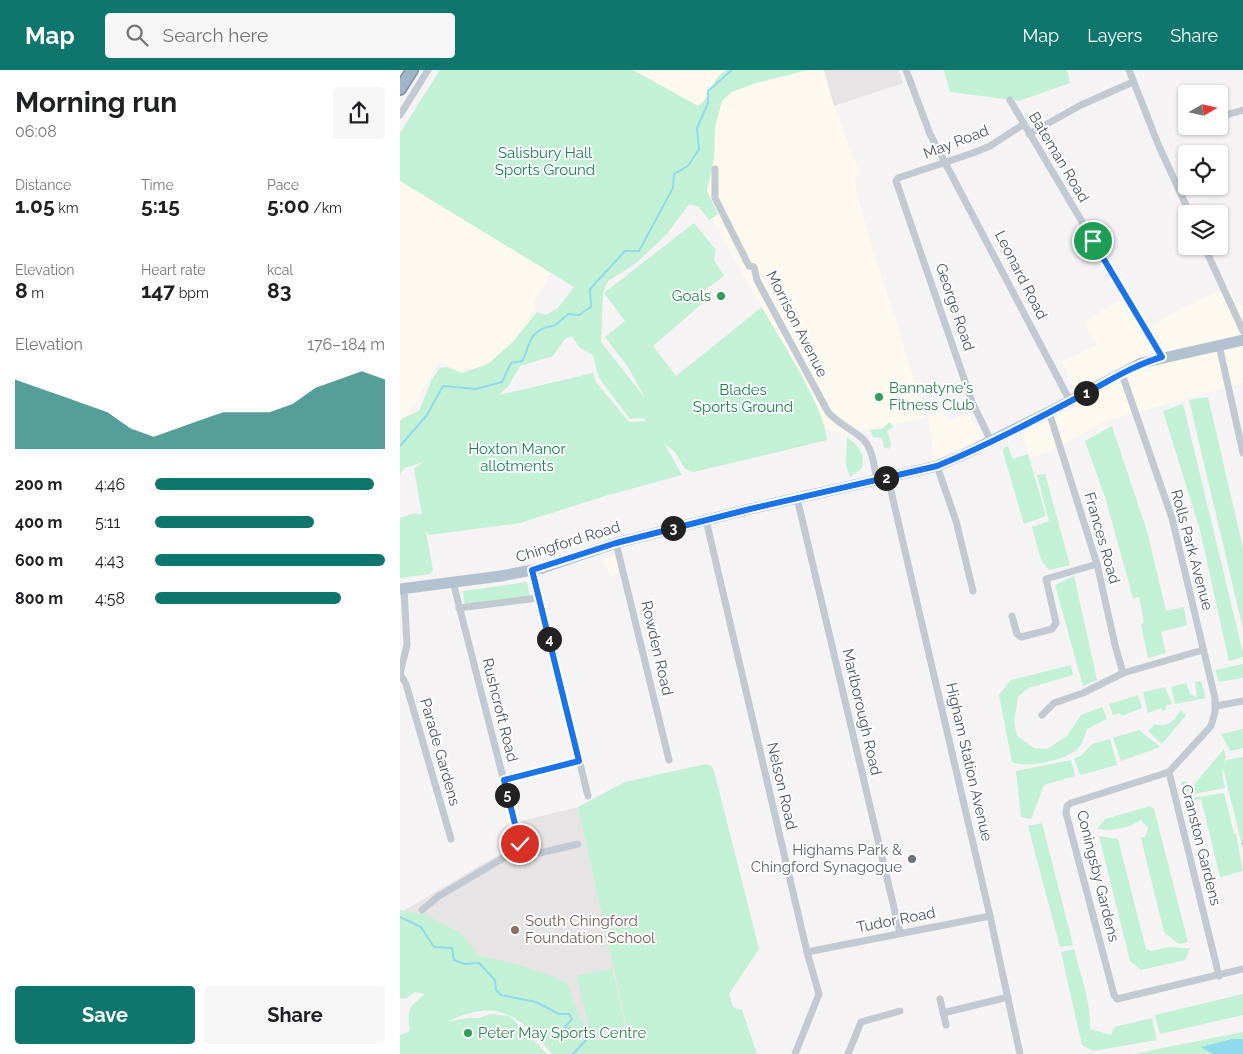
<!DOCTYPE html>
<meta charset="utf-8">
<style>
body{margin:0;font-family:Raleway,sans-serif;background:#f6f6f6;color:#202124;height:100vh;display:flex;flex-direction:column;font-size:19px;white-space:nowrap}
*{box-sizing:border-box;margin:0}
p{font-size:16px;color:#757577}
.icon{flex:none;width:28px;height:28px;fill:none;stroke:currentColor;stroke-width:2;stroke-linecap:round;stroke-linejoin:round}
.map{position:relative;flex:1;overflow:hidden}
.drawer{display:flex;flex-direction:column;background:#fff;width:400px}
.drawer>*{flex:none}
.needle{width:32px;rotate:81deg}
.fabs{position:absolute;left:778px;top:15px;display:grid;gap:10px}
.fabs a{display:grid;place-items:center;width:50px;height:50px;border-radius:5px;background:#fff;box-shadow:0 1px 4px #0004;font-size:25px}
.pin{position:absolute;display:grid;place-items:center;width:42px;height:42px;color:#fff;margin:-21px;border:2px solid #fff;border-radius:50%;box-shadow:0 1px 5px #0007}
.km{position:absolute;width:25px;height:25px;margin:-12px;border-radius:50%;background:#222;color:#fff;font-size:14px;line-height:25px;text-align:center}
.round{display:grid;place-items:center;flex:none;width:52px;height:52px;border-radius:5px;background:#f6f6f6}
.overview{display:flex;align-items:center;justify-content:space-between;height:85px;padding:0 15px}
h1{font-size:28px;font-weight:700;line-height:38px}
.stats{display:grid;grid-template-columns:repeat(3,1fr);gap:8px;height:85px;padding:5px 15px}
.stats div{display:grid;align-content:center}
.stats b{font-size:21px;font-weight:700}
.stats small{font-size:14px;font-weight:400}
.stats p{font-size:14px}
.chart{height:140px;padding:10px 15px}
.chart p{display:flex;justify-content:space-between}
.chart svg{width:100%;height:90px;margin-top:5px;fill:#0f766e;opacity:.7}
.cta{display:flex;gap:10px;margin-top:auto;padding:10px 15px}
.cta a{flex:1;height:58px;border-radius:5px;background:#0f766e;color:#fff;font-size:20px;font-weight:700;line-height:58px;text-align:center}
.cta a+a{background:#f6f6f6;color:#202124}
ul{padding:0 15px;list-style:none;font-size:16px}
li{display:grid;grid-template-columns:80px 60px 1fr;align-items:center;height:38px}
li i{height:12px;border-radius:6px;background:#0f766e}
header{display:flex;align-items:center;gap:30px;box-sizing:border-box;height:70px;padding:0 25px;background:#0f766e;color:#fff}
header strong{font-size:24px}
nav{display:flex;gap:28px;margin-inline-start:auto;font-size:18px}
.search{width:350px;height:45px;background:#f6f6f6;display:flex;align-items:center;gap:12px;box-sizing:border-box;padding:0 18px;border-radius:5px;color:#757577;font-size:19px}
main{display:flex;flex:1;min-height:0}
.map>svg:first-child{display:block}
.commercial{fill:#fdf9ef}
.education{fill:#e6e4e5}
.green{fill:#c3f1d5;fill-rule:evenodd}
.water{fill:#90daee}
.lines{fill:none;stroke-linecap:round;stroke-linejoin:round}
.stream{stroke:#90daee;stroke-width:2}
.trunk-casing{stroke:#7690ad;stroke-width:14}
.minor{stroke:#c1cad2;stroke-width:7}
.primary{stroke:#b3c2d1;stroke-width:11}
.trunk{stroke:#9fb4c9;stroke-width:11}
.route-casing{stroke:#fff;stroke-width:10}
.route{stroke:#1a73e8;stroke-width:6}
.leisure-dot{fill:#2e9e5b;stroke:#fff;stroke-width:2}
.worship-dot{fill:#6b7280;stroke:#fff;stroke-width:2}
.education-dot{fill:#8d6e63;stroke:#fff;stroke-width:2}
.labels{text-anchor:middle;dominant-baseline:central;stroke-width:4;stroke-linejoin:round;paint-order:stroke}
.street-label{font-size:15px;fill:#4a5661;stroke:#fff}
.park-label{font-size:15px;fill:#17864f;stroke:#fff}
.leisure-label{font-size:15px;fill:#27864d;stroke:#fff;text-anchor:start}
.worship-label{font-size:15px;fill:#5b616d;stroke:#fff;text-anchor:end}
.education-label{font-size:15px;fill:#785e54;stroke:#fff;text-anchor:start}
</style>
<header>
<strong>Map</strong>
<div class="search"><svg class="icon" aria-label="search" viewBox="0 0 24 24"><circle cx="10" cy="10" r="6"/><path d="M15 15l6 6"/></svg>Search here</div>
<nav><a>Map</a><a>Layers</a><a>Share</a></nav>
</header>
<main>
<section class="drawer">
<div class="overview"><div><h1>Morning run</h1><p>06:08</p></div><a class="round"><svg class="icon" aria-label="share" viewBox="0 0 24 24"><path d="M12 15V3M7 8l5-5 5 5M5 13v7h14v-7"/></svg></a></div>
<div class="stats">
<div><p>Distance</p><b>1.05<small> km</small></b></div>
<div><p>Time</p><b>5:15</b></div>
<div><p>Pace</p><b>5:00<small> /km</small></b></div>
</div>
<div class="stats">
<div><p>Elevation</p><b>8<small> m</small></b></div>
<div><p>Heart rate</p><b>147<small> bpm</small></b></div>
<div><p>kcal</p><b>83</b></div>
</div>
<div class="chart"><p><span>Elevation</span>176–184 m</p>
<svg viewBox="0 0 160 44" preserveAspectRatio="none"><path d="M0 44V10L10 14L20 18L30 22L40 26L50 34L60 38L70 34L80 30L90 26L100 26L110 26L120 22L130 14L140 10L150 6L160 10V44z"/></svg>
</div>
<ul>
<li><b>200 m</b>4:46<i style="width:95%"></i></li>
<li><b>400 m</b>5:11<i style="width:69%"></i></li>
<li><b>600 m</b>4:43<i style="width:100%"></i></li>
<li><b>800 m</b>4:58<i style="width:81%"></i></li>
</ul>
<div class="cta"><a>Save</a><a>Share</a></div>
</section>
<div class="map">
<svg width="843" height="984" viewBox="0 0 843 984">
<rect width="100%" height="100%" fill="#f5f3f3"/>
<g class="commercial">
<path d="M233,0H327L321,3L303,33L298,36Z"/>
<path d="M410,0H424L434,36L460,104L454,109L462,143L526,348L442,364L426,358L416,335L294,116L321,29L336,20Z"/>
<path d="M0,111L151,203L132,235L136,237L114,269L93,289L76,298L58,301L39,291L0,359Z"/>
<path d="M828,216L838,237L843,235V313L705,351L654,380L630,388L623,362L682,334L662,292L696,275L684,252L724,227L749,258L776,241Z"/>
<path d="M542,342L551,350L569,342L583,370L554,383L534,389L528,345Z"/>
<path d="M214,486L218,503L210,507L203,489Z"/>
</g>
<g class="education">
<path d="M424,0H499L503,13L434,36Z"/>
<path d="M178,737L228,963L191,973L0,843L100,784L126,771L121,751Z"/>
</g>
<g class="green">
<path d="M40,0H233L298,36C312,28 311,7 327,0H408L355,13L332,22L322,31L315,57L314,88L307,121L318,144L309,150L299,137L289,134L267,164L235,194L208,211L203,223L201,272L245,328L228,297L205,267L225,251L204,223L294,153L316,180L314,190L324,206L297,226L303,233L253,276L276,306L362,237C380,270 424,335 427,370L294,402L285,399L275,382L264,373L282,405L205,426L120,453L29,465L26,462L33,500L30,504L0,508V448L15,443L22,445L14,399L23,392L4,398L0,405V351L3,348L19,341L32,309L40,298L47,297L62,303L88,294L113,272L137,242L146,245L158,238L174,217L0,111V63ZM172,266L179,277L193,285L199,308L230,349L244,348L246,351L229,352L196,312L193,303L99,325L109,315L120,296L153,286L165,269Z"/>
<path d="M544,0H667L670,13L619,31L550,22Z"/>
<path d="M808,327L843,478V559L789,330Z"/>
<path d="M783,334L843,583V587L829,591L800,460L763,341Z"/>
<path d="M490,352L493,357L487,361L491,374L489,379L484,377L482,368L473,367L470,360L482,359Z"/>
<path d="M712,356L747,461L766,541L784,537L787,555L761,562L766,583L748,588L741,555L744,552L739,527L733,528L705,427L685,371Z"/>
<path d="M447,367C458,376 467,385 461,399L450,407L446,396Z"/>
<path d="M608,376L613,389L628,384L646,446L624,454L602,379Z"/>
<path d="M645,404L670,495L649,500L641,490L632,457L649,451L637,405Z"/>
<path d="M674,506L697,610L683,616L655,515Z"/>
<path d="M127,512L130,527L65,536L63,521Z"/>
<path d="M843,594V608L819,612L815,600Z"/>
<path d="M671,595L673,605L628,618L618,627L614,652L617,666L634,678L647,679L667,666L681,645L702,637L707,649L687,659C684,666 683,675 676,680C664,690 626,699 612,692L599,625L611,610Z"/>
<path d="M801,611L806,628L775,634L771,617L786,613L790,624L797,627L795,612Z"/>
<path d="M765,617L772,634L766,636V640L762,641L761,638L748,643L743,622Z"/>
<path d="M738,625L742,638L721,646L720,643L713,645L709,634Z"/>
<path d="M781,640L786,645L762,674L748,661L755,654C770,658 773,651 781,640Z"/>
<path d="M843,659V678L830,681L821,664Z"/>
<path d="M739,660L760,677L721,691L713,668Z"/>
<path d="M710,669L717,695L680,705L674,688L681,686L692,674Z"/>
<path d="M824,679L826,688L822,703L825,718L784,726L781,713L784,711L793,716Z"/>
<path d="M843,687V779L823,698L826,690Z"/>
<path d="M671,690L675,706L644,715L631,749L621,747L616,701Z"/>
<path d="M306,694L311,695L314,701L359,879L329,924L333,937L342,940L357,984H152C118,943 97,928 46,952L68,948H79L91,944L110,946L147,984H0V965L10,961C7,939 8,938 25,924L15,922L5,929L0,928V840L26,845L62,864L79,886C110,891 138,900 167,913L180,949L189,960L177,906L212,898L225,956L193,964L198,971L228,963L178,737L225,712Z"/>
<path d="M824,723L834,764H836L843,801L820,807L801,729L792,731L791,728Z"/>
<path d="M750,736L754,739L788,872L779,874L764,862L741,768L746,766L748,758L741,750L730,756L711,760L697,759L705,749Z"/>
<path d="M642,753L673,875L660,877L628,756Z"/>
<path d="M699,766L718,769L746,879C754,883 761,878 770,877C777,877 782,879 790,878L785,890L741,900L730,891Z"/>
<path d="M674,879C680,902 692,937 690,959L711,965L714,957L752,948L757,970L693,981L682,975L661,882Z"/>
<path d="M843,924V945L760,964L755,945Z"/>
<path d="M843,962V984H733Z"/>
</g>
<path class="water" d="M832,969H843V984H813L801,977Z"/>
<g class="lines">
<g class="stream">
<path d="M0,376L27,345L43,316L76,319L102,312L111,293L122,291C128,282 127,273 134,265C141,257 147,258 155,255C160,252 164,247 168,244L179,245L191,237L190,219L225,181H239L273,118L274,104L288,96L299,79L297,58L308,33V21L332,0"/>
<path d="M842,774L843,773"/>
<path d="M0,847L21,857L34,877L52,878L54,890L65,894L79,893L95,910L96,920L101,925L136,932L159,944H169L172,949L165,957L187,969L173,984"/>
</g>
<g class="trunk-casing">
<path id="trunk" d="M0,19L12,0"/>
</g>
<g class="minor">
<path d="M506,0L530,64L670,331"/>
<path d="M729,0L758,74L790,144"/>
<path d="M610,30L762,287"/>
<path d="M0,45L28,0"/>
<path d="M819,47L843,40"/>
<path d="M629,64L681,35L733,12"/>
<path d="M315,99V128L349,196L354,197L357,210L428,342C438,354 452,359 463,369C473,379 474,397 477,410"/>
<path d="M804,176L843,261"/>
<path d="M819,275L843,383"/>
<path d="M722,304L772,448L815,628V642L811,656L769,702L671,733L667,736L666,743L714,925L717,929L843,899"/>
<path d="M649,342L697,494L715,575L723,603"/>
<path d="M591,371L572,332L496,111L498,108L573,83L590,76L624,54"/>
<path d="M537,396L556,451L573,521"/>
<path d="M488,408L590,846L620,984"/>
<path d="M397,428L500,863"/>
<path d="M306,450L407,882L419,924L395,984"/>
<path d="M216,473L269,690"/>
<path d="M132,500L188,726"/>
<path d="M53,512L120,774L122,777L140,783L178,774"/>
<path d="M59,538L138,528"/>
<path d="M612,546L617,564L621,567L652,559L656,553L646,509L697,494"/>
<path d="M0,604L6,614L51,769"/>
<path d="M0,604L7,575L4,519"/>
<path d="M816,636L843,631"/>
<path d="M642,645L654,633L683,623L723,603L803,580"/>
<path d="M769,702L819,906"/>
<path d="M103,710L179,691"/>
<path d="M22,840L39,826L122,777"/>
<path d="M407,882L590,846"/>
<path d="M540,929L546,955"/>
<path d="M543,943L608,927"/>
<path d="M448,984L461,952L500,941"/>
</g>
<path class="primary" d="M0,519L101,506L142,498L216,473L350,439L537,396L565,384L649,342L741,293L843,270"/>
<use href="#trunk" class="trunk"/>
</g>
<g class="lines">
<g class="route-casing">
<path id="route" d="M120,774L104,710L179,691L132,500L216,473L350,439L537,396C588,375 637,349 686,323C711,310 734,295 762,287L693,171"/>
</g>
<use href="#route" class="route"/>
</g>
<g class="leisure-dot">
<circle cx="321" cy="226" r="5"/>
<circle cx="479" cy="327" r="5"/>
<circle cx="68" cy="963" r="5"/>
</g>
<circle class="worship-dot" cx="512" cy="789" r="5"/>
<circle class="education-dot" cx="115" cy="860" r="5"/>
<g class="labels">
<g class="street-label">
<text transform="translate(556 72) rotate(-21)">May Road</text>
<text transform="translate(659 87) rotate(59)">Bateman Road</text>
<text transform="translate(621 205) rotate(63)">Leonard Road</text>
<text transform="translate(555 237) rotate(71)">George Road</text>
<text transform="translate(397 254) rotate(63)">Morrison Avenue</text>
<text transform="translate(702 468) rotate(74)">Frances Road</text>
<text transform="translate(168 472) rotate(-17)">Chingford Road</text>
<text transform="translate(792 480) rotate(75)">Rolls Park Avenue</text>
<text transform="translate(257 578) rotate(77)">Rowden Road</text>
<text transform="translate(100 640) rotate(76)">Rushcroft Road</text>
<text transform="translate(462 642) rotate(77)">Marlborough Road</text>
<text transform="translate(40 682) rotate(74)">Parade Gardens</text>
<text transform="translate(569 692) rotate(77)">Higham Station Avenue</text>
<text transform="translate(382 716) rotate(77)">Nelson Road</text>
<text transform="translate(801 775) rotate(76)">Cranston Gardens</text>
<text transform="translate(698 806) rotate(76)">Coningsby Gardens</text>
<text transform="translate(496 850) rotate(-11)">Tudor Road</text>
</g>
<g class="park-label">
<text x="145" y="83">Salisbury Hall<tspan x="145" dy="17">Sports Ground</tspan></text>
<text x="343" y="320">Blades<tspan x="343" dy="17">Sports Ground</tspan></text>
<text x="117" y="379">Hoxton Manor<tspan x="117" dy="17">allotments</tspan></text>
</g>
<g class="leisure-label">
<text x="311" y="226" text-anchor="end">Goals</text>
<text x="489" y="318">Bannatyne's<tspan x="489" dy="17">Fitness Club</tspan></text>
<text x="78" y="963">Peter May Sports Centre</text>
</g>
<g class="worship-label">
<text x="502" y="780">Highams Park &amp;<tspan x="502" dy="17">Chingford Synagogue</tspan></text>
</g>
<g class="education-label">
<text x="125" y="851">South Chingford<tspan x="125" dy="17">Foundation School</tspan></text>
</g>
</g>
</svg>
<div class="fabs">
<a><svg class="needle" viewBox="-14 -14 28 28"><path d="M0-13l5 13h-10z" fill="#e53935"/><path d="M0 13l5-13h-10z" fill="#757577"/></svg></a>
<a><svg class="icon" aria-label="locate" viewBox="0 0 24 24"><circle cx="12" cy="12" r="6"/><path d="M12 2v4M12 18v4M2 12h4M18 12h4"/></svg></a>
<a><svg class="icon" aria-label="layers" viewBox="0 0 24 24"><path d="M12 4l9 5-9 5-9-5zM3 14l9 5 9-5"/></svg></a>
</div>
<div class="pin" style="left:693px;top:171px;background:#1e9e55"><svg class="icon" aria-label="arrive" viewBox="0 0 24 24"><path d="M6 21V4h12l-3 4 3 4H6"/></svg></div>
<div class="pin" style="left:120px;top:774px;background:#d93025"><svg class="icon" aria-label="check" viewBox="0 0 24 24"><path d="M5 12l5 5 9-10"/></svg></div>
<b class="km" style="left:686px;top:323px">1</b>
<b class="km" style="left:486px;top:408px">2</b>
<b class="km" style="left:273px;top:458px">3</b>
<b class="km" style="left:149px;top:569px">4</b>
<b class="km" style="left:107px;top:725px">5</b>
</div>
</main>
